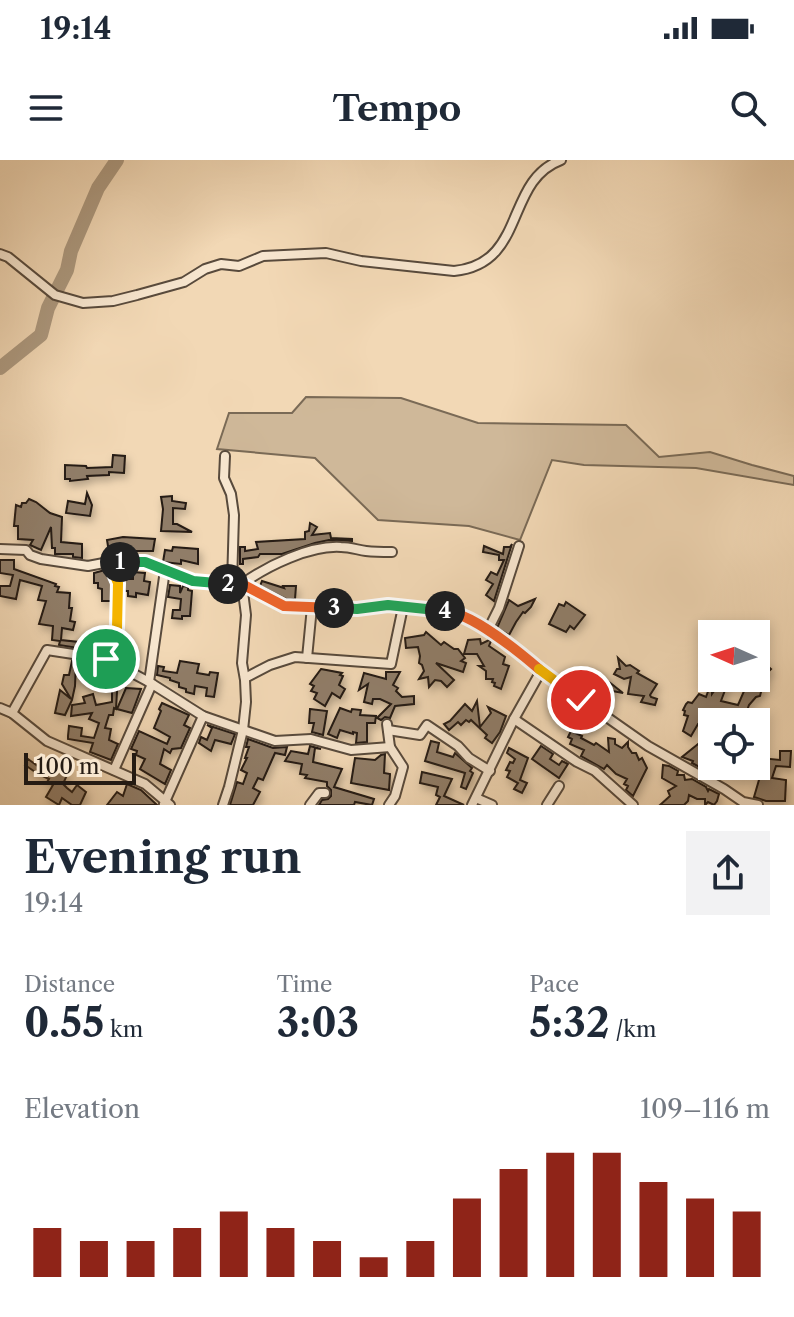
<!DOCTYPE html>
<meta charset="utf-8">
<style>
body{margin:0;font-family:"Libre Caslon Text",serif;background:#f2f2f3;color:#1f2937;height:100vh;display:flex;flex-direction:column;font-size:30px;white-space:nowrap}
*{box-sizing:border-box;margin:0}
p{font-size:26px;color:#747a83}
.icon{flex:none;width:44px;height:44px;fill:none;stroke:currentColor;stroke-width:2;stroke-linecap:round;stroke-linejoin:round}
.map{position:relative;height:645px;overflow:hidden}
.side{display:flex;flex-direction:column;background:#fff;flex:1}
.side>*{flex:none}
.needle{width:52px;rotate:273deg}
.fabs{position:absolute;left:698px;top:460px;display:grid;gap:16px}
.fabs a{display:grid;place-items:center;width:72px;height:72px;border-radius:0px;background:#fff;box-shadow:0 4px 12px #0003;font-size:40px}
.scale{position:absolute;left:24px;bottom:20px;width:112px;box-sizing:border-box;padding-left:8px;border:4px solid #251b13;border-top:0;font-size:22px;line-height:28px;white-space:nowrap;color:#251b13;-webkit-text-stroke:6px #f7e6cf;paint-order:stroke}
.pin{position:absolute;display:grid;place-items:center;width:68px;height:68px;color:#fff;margin:-34px;border:4px solid #fff;border-radius:50%;box-shadow:0 2px 8px #0007}
.km{position:absolute;width:40px;height:40px;margin:-20px;border-radius:50%;background:#222;color:#fff;font-size:22px;line-height:40px;text-align:center}
.round{display:grid;place-items:center;flex:none;width:84px;height:84px;border-radius:0px;background:#f2f2f3}
.head{display:flex;align-items:center;justify-content:space-between;height:136px;padding:0 24px}
h1{font-size:44px;font-weight:800;line-height:60px}
.figures{display:grid;grid-template-columns:repeat(3,1fr);gap:12px;height:136px;padding:8px 24px}
.figures div{display:grid;align-content:center}
.figures b{font-size:40px;font-weight:800}
.figures small{font-size:22px;font-weight:400}
.figures p{font-size:22px}
.chart{height:224px;padding:16px 24px}
.chart p{display:flex;justify-content:space-between}
.chart svg{width:100%;height:144px;margin-top:8px;stroke:#8f2418;stroke-width:6}
.status{display:flex;justify-content:space-between;align-items:center;height:56px;padding:0 40px;background:#fff;direction:ltr}
.status svg{height:22px;fill:currentColor}
header{display:flex;justify-content:space-between;align-items:center;height:104px;padding:0 24px;background:#fff;font-size:36px;font-weight:800}
.map>svg:first-child{display:block}
.green{fill:#cfb899;stroke:#7a6a56;stroke-width:2}
.lines{fill:none;stroke-linecap:round;stroke-linejoin:round}
.river{stroke:#ac987e;stroke-width:14}
.building{fill:#907d67;stroke:#251b13;stroke-width:2;filter:url(#shadow)}
.minor-casing{stroke:#584a3c;stroke-width:12}
.minor{stroke:#f7e6cf;stroke-width:8}
.split-1-casing{stroke:#fff;stroke-width:16}
.split-2-casing{stroke:#fff;stroke-width:16}
.split-3-casing{stroke:#fff;stroke-width:16}
.split-4-casing{stroke:#fff;stroke-width:16}
.split-5-casing{stroke:#fff;stroke-width:16}
.split-6-casing{stroke:#fff;stroke-width:16}
.split-1{stroke:#f5b400;stroke-width:10}
.split-2{stroke:#22a559;stroke-width:10}
.split-3{stroke:#f0652b;stroke-width:10}
.split-4{stroke:#22a559;stroke-width:10}
.split-5{stroke:#f0652b;stroke-width:10}
.split-6{stroke:#f5b400;stroke-width:10}
</style>
<div class="status"><b>19:14</b><svg viewBox="0 0 49 12"><path d="M0 12V9h3v3zM5 12V6h3v6zM10 12V3h3v9zM15 12V0h3v12zM26 1h20v11H26zM47 4h2v5h-2z"/></svg></div>
<header><svg class="icon" aria-label="menu" viewBox="0 0 24 24"><path d="M4 6h16M4 12h16M4 18h16"/></svg>Tempo<svg class="icon" aria-label="search" viewBox="0 0 24 24"><circle cx="10" cy="10" r="6"/><path d="M15 15l6 6"/></svg></header>
<div class="map">
<svg width="794" height="645" viewBox="0 0 794 645">
<defs>
<filter id="shadow"><feDropShadow dx="2.5" dy="4.5" stdDeviation="4" flood-color="#0004"/></filter>
</defs>
<rect width="100%" height="100%" fill="#f2d8b5"/>
<filter id="stains"><feTurbulence type="fractalNoise" baseFrequency=".0025" numOctaves="4"/><feColorMatrix values="0 0 0 0 .2 0 0 0 0 .09 0 0 0 0 .02 0 0 0 .5 -.17"/></filter>
<radialGradient id="worn" r=".72"><stop offset=".6" stop-color="#630" stop-opacity="0"/><stop offset="1" stop-color="#630" stop-opacity=".3"/></radialGradient>
<path class="green" d="M306,237L401,238L478,263L626,265L659,297L710,292L752,305L794,316V325L696,308L584,305L552,300L520,380L469,366L378,360L315,298L217,289L229,253H292Z"/>
<g class="lines">
<path class="river" d="M0,208L41,175L48,148L67,110L71,91L98,28L117,0"/>
</g>
<g class="building">
<path d="M113,295L125,296L124,313L109,312V315L87,316L88,319L70,321V319H65V305L86,306L87,308L112,307Z"/>
<path d="M87,333L92,345L90,356L66,353L68,341L85,344Z"/>
<path d="M172,336V341L186,343L185,349L173,348V364H177L192,372L161,371L163,349L161,337Z"/>
<path d="M29,339L36,342L50,353L62,357L61,382L82,384V398L73,397V394H55V388H52L51,367L41,390L30,385L33,380L18,379V366H14L16,345L21,347L22,343H26Z"/>
<path d="M310,363L317,367L312,375L330,373L331,378L352,379V381L329,380L315,383L282,394H260L258,397L243,399V404H240V387H245V391L258,389L256,382L305,379V372L309,371Z"/>
<path d="M123,377L155,379L153,391H123V390L109,392L107,380Z"/>
<path d="M512,384L511,387L494,441L486,435L493,424L486,420L491,412L497,415L504,400H499V395L483,392L484,386L503,394L504,387H510Z"/>
<path d="M173,387L198,389V404L181,400V404L163,402L165,390L172,391Z"/>
<path d="M0,400H14V409L56,424L55,426L59,427L57,432L70,433L69,448H72L70,461L75,462L73,470L62,468L61,480L79,482L78,488L59,485L60,481L52,480L53,466L39,464L46,441L38,440L42,426L20,420L16,439L0,436V426H10L13,415L0,413Z"/>
<path d="M105,410L111,424V441H102V429L98,428V423H94V413Z"/>
<path d="M133,412L145,413L144,421L150,422L148,435L136,433V437L128,436V431H125L124,419H133Z"/>
<path d="M262,421L284,428L283,426H296L295,439H286L260,426Z"/>
<path d="M170,425L180,426V433L183,426L188,427V430L192,431L190,456H182V459L172,458L173,450H180L181,439L168,437Z"/>
<path d="M535,439L531,447L525,453L523,452L516,462L509,475L497,468L509,440L518,446Z"/>
<path d="M566,442L585,455L574,469L570,466L566,472L549,464L559,444L564,446Z"/>
<path d="M426,472L441,485L444,482L454,489H458L465,498L461,501L466,503L463,512L436,503L454,520L447,527L441,521L435,520L429,527L428,517L419,519L424,511L422,505L419,503L420,496L418,487L406,488L405,478L424,475Z"/>
<path d="M480,479L481,484L489,480L491,481L489,486L505,497L503,504L509,506L501,529L494,526L495,523L492,522L493,519H486V511L479,506H484L477,494H464L468,480Z"/>
<path d="M618,498L626,506L630,505L639,511L637,513L657,524L650,535L651,537L657,539L655,545L641,542L644,536L628,534L631,517L624,519L614,514L617,509H620Z"/>
<path d="M72,501L76,502L75,526L72,540L65,555L55,553L60,530L71,539L62,524L64,515H69Z"/>
<path d="M180,501L199,504L197,513L209,515L210,512L218,513L214,537L206,536L207,528L195,526L194,534L186,532V529L179,527V523L170,520V518L157,515L158,506L164,507L163,511L177,513Z"/>
<path d="M764,503L771,509L761,519L764,520L760,536L756,537L749,545L743,562H727L729,558L716,554L711,566L698,564L691,576L683,571L688,556L684,555L685,551L683,550L686,544L688,542L692,543L699,534L706,537L710,526L702,521L712,518V534L722,520L728,522L721,541L738,545L744,531L753,529L755,525L757,508Z"/>
<path d="M107,508L112,510L113,513L118,514L116,549L114,548L113,555H109L105,568L111,569L109,580L118,584L111,600L90,592L93,583L68,579V576L69,566L82,568L81,576L94,578L99,563L89,559L92,553L71,556L72,545L85,543L83,537L93,534L96,545L112,542V530H109V523H107V520H86V509Z"/>
<path d="M321,509L342,513L340,515L343,516L339,525L345,529L340,538L332,533L325,546L314,539L317,533L311,531L314,526L310,524Z"/>
<path d="M590,509L599,514L623,533L602,529L594,524L588,535L581,530L588,517L587,516Z"/>
<path d="M386,512H400L393,525L398,528L396,531L402,537L414,536V544L395,546L390,558L385,557L381,560L377,558L391,544L380,539H373L372,544L364,542L368,524L359,530L364,513L386,519Z"/>
<path d="M126,528L141,529L132,553L117,549Z"/>
<path d="M477,541L480,567L491,553L488,547L506,556L500,572L492,583L485,578L487,575L471,560L469,562L466,560L461,565L458,562L449,570L444,564L450,561L465,544L472,551Z"/>
<path d="M162,543L189,555L184,565L190,568L181,588L172,589L170,593L164,589L160,604L171,610L165,624L140,609L145,599L136,595L137,591L131,589L139,571L167,584L170,577L154,568L161,551L159,549Z"/>
<path d="M340,548L351,552L352,549L361,550L360,555L376,556L375,563H367V582L356,583L357,573L353,572V574L340,570L337,578L328,574Z"/>
<path d="M310,549L327,551L323,575L312,572L314,563H309Z"/>
<path d="M207,565L235,574L231,584L215,580L211,591L199,583L201,577L207,580L212,568Z"/>
<path d="M571,571L582,576L581,578L594,585L596,583L609,592L608,578L615,579V584L622,588L628,582V587L632,593H636L639,600L642,598L647,608L633,636L626,630L628,626L624,624L627,619L616,614L607,605L604,609L581,596L584,590L570,584L572,579L568,577Z"/>
<path d="M248,579L273,588L287,587L285,595L275,593L263,620L258,618L253,628L260,632L253,645H230L237,622L243,624L247,613L241,610L247,598H245L249,587H246Z"/>
<path d="M703,580L712,582V606H720L714,615L692,603L693,601L682,597Z"/>
<path d="M431,581L439,583L437,592L453,597L455,593L472,608L470,611L473,613L466,629L461,627L465,613L425,601Z"/>
<path d="M310,586L321,589L315,588L313,602L342,609L334,627L374,639L372,645L355,642L354,645H319L322,640L328,639L331,636V630L327,626V622L305,618L307,615L300,614L302,604L285,601L291,591L308,594Z"/>
<path d="M541,586L553,594L550,599L559,605L562,601L568,604L559,618L532,599Z"/>
<path d="M509,588L528,598L520,620L527,623L522,633L514,629L518,623L507,617L510,611L506,610L510,602L513,603L515,599L507,593Z"/>
<path d="M780,591H791L790,607L776,606L772,618L786,620L785,641H766L754,637L761,613L756,610V603L758,604L760,598L780,600Z"/>
<path d="M385,594L384,613L390,614L389,630L351,623L355,598L375,600L381,595Z"/>
<path d="M28,599L39,607L42,599L67,615L63,624L67,628L72,632L77,625L86,632L80,645H72L62,638L59,645L46,637L53,625L47,622L49,619L38,614L25,605Z"/>
<path d="M663,605L669,606L678,611L677,615H684L685,620L692,619L706,627L708,631L709,629L719,634L717,641L714,645L708,642L705,645V639H697L689,635L688,641L684,645H660L670,636L668,631L676,626L662,618Z"/>
<path d="M422,612L452,619L444,636L464,645H436L440,637L436,635L438,627L420,623Z"/>
<path d="M127,624L141,630L157,645H107L117,632L123,636Z"/>
</g>
<g class="lines">
<g class="minor-casing">
<g id="minor">
<path d="M0,94L8,97L55,135L83,143L113,141L137,135L184,122L205,109L221,104L239,106L263,96L326,93L361,101L454,111C527,104 504,21 561,0"/>
<path d="M225,296L224,318L231,334L234,355L232,424"/>
<path d="M0,389L26,390L30,395L41,399L88,406L109,402H145L193,421L216,424H242L284,446L357,449L388,445L456,452L483,466L541,511L648,586L724,629L743,642L758,645"/>
<path d="M242,424C267,406 310,385 341,387C350,387 358,390 366,391C375,392 383,392 392,392"/>
<path d="M488,470L499,448L519,386"/>
<path d="M307,498L312,447"/>
<path d="M106,499L117,468L118,423L109,402"/>
<path d="M245,518L270,505L295,497L391,504L403,447"/>
<path d="M149,522L165,410"/>
<path d="M0,548L12,553L47,581L145,624L170,645"/>
<path d="M12,553L47,490L106,499L149,522L203,556L275,581L311,579L351,590L390,587L403,607L395,636L389,645"/>
<path d="M514,559L577,602L595,611L633,645"/>
<path d="M387,564L390,587"/>
<path d="M388,570L420,575L427,565L458,586L469,598L490,611"/>
<path d="M114,610L152,524"/>
<path d="M476,638L492,645"/>
<path d="M164,644L203,556"/>
<path d="M223,645L229,627L243,570L246,542L245,520L242,503L246,455L242,424"/>
<path d="M310,645L319,633H325"/>
<path d="M472,645L514,559L541,511"/>
<path d="M547,645L559,626"/>
</g>
</g>
<use href="#minor" class="minor"/>
</g>
<g class="lines">
<g class="split-1-casing">
<path id="split-1" d="M106,499L117,468L118,423L109,402H120"/>
</g>
<g class="split-2-casing">
<path id="split-2" d="M120,402H145L193,421L228,424"/>
</g>
<g class="split-3-casing">
<path id="split-3" d="M228,424H242L284,446L334,448"/>
</g>
<g class="split-4-casing">
<path id="split-4" d="M334,448L357,449L388,445L445,451"/>
</g>
<g class="split-5-casing">
<path id="split-5" d="M445,451C471,453 518,491 539,509"/>
</g>
<g class="split-6-casing">
<path id="split-6" d="M539,509L581,540"/>
</g>
<use href="#split-1" class="split-1"/>
<use href="#split-2" class="split-2"/>
<use href="#split-3" class="split-3"/>
<use href="#split-4" class="split-4"/>
<use href="#split-5" class="split-5"/>
<use href="#split-6" class="split-6"/>
</g>
<rect width="100%" height="100%" filter="url(#stains)"/>
<rect width="100%" height="100%" fill="url(#worn)"/>
</svg>
<div class="fabs">
<a><svg class="needle" viewBox="-14 -14 28 28"><path d="M0-13l5 13h-10z" fill="#e53935"/><path d="M0 13l5-13h-10z" fill="#747a83"/></svg></a>
<a><svg class="icon" aria-label="locate" viewBox="0 0 24 24"><circle cx="12" cy="12" r="6"/><path d="M12 2v4M12 18v4M2 12h4M18 12h4"/></svg></a>
</div>
<div class="scale">100 m</div>
<div class="pin" style="left:106px;top:499px;background:#1e9e55"><svg class="icon" aria-label="arrive" viewBox="0 0 24 24"><path d="M6 21V4h12l-3 4 3 4H6"/></svg></div>
<div class="pin" style="left:581px;top:540px;background:#d93025"><svg class="icon" aria-label="check" viewBox="0 0 24 24"><path d="M5 12l5 5 9-10"/></svg></div>
<b class="km" style="left:120px;top:402px">1</b>
<b class="km" style="left:228px;top:424px">2</b>
<b class="km" style="left:334px;top:448px">3</b>
<b class="km" style="left:445px;top:451px">4</b>
</div>
<section class="side">
<div class="head"><div><h1>Evening run</h1><p>19:14</p></div><a class="round"><svg class="icon" aria-label="share" viewBox="0 0 24 24"><path d="M12 15V3M7 8l5-5 5 5M5 13v7h14v-7"/></svg></a></div>
<div class="figures">
<div><p>Distance</p><b>0.55<small> km</small></b></div>
<div><p>Time</p><b>3:03</b></div>
<div><p>Pace</p><b>5:32<small> /km</small></b></div>
</div>
<div class="chart"><p><span>Elevation</span>109–116 m</p>
<svg viewBox="0 0 160 44" preserveAspectRatio="none"><path d="M5 44V29M15 44V33M25 44V33M35 44V29M45 44V24M55 44V29M65 44V33M75 44V38M85 44V33M95 44V20M105 44V11M115 44V6M125 44V6M135 44V15M145 44V20M155 44V24"/></svg>
</div>
</section>
